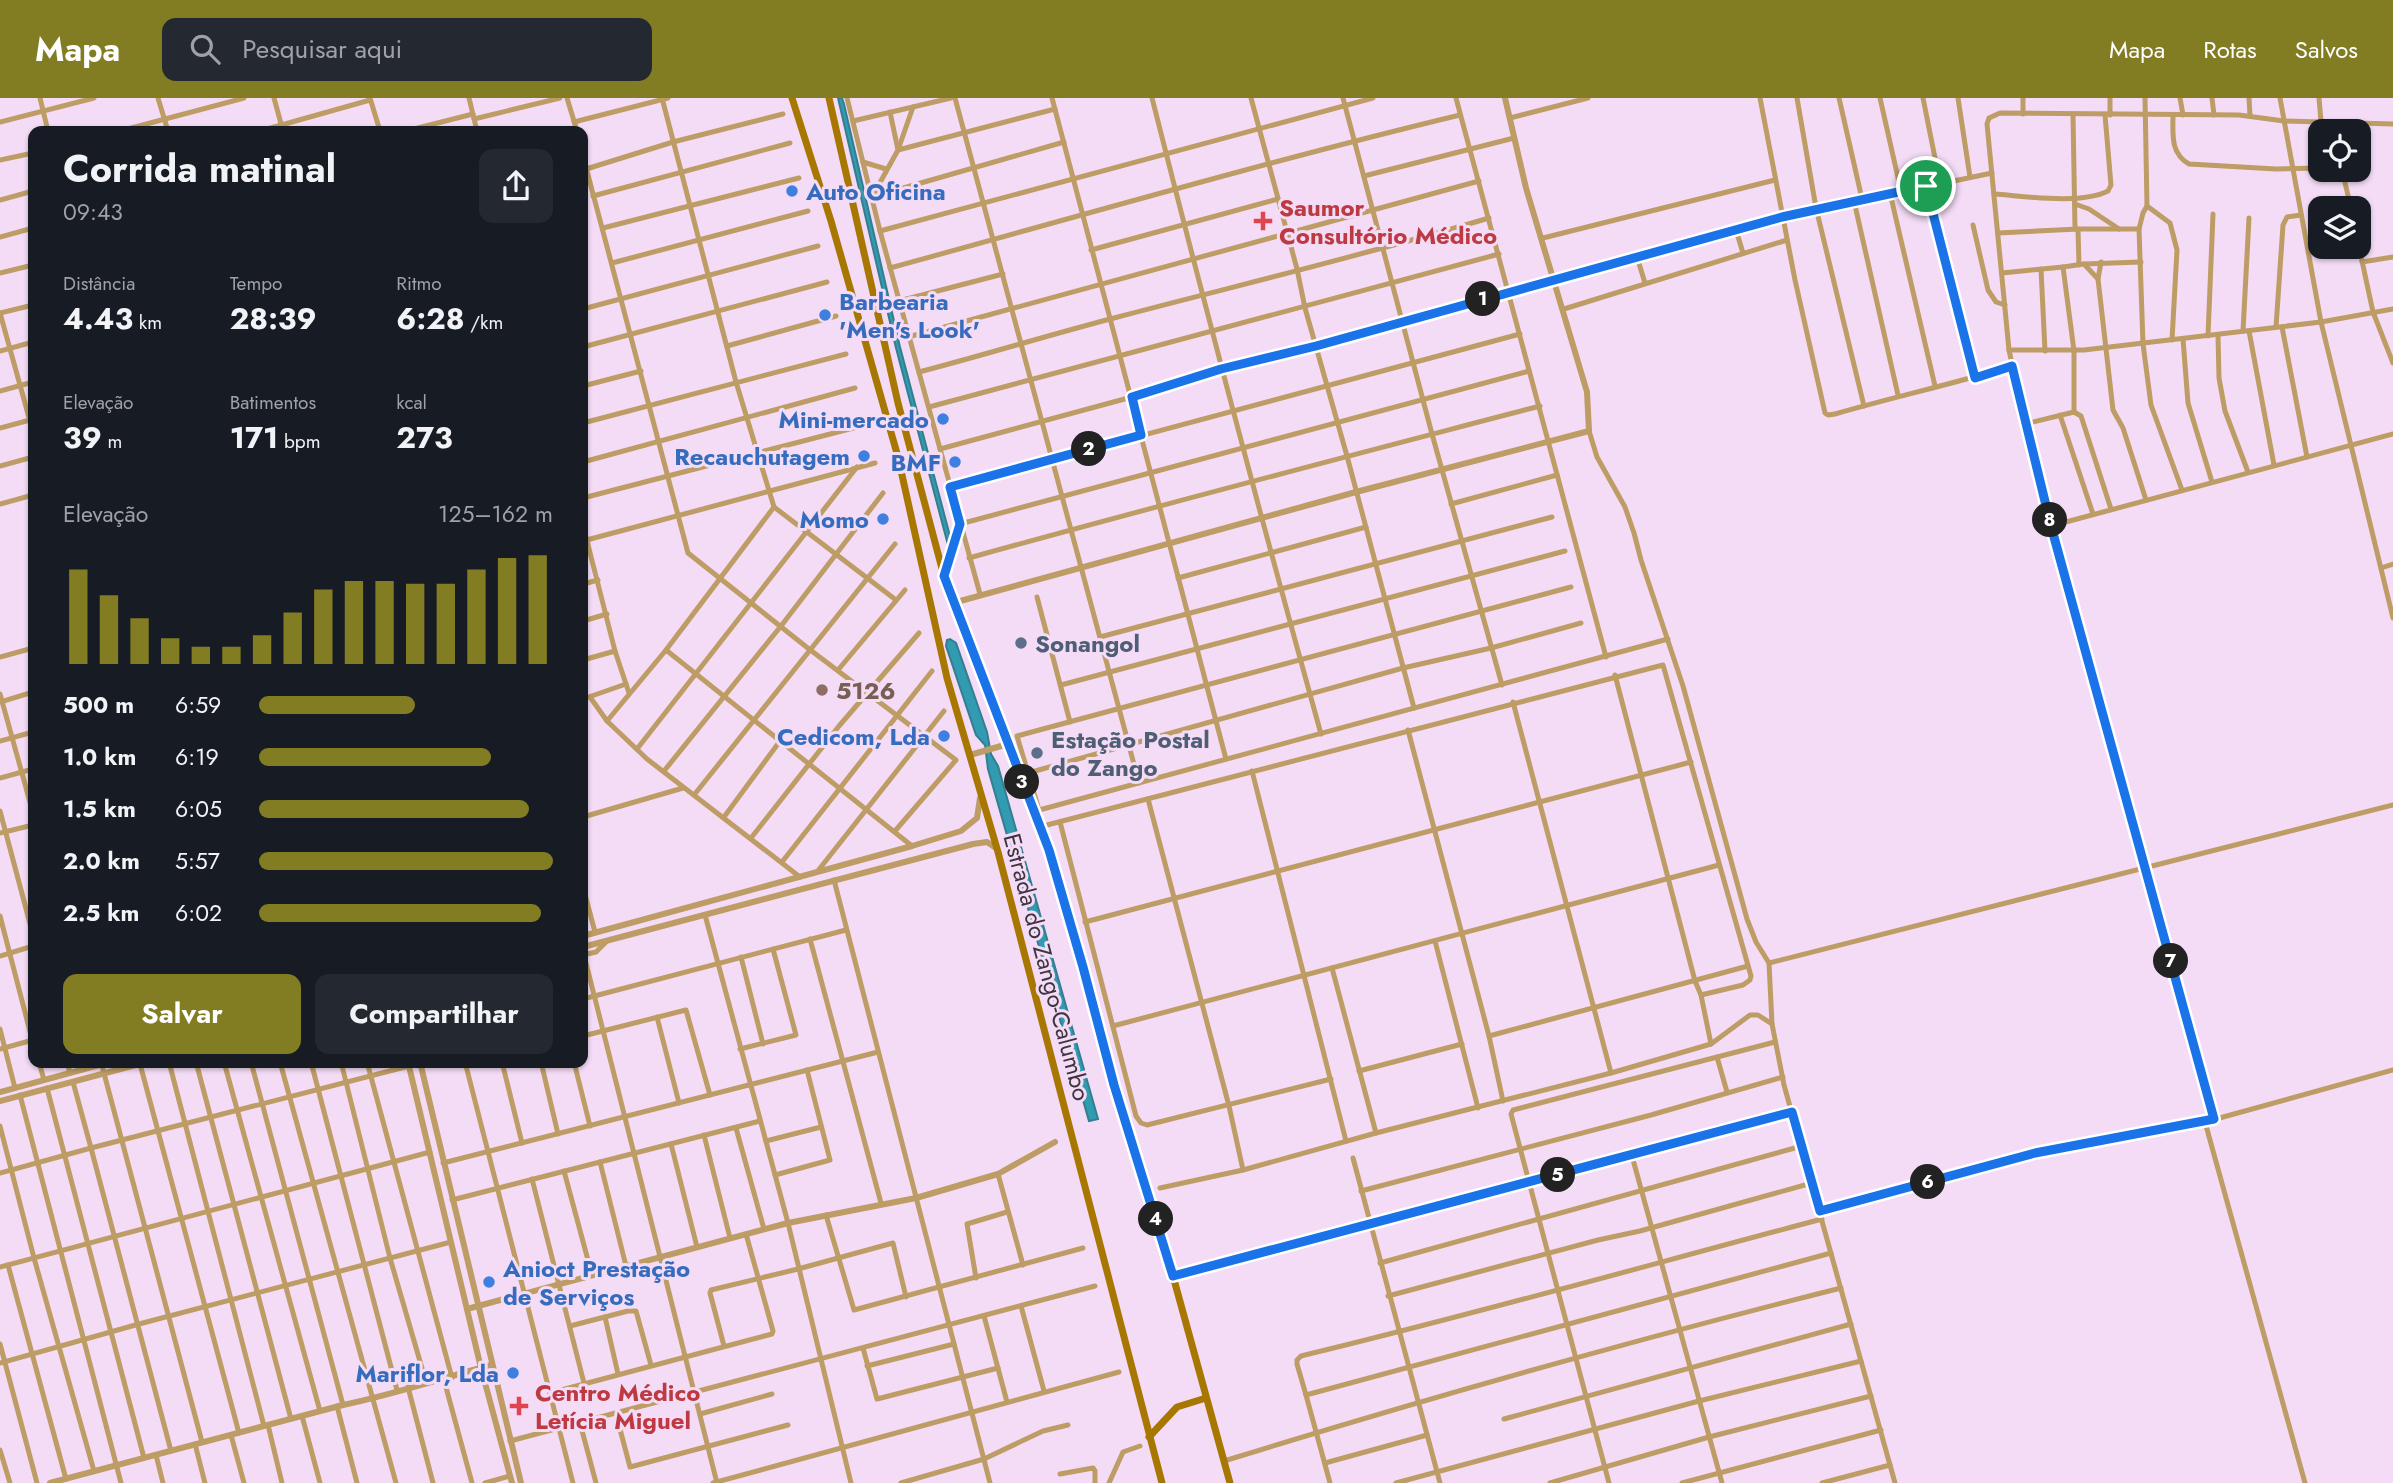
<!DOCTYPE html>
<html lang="pt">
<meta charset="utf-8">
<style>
body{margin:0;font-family:Jost,sans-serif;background:#242831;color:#f1f3f6;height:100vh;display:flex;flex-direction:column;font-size:26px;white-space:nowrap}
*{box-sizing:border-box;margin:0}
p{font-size:23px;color:#9ea1a6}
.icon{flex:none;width:38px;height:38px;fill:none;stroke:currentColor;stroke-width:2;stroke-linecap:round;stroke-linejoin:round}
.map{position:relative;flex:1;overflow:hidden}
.drawer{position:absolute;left:28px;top:28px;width:560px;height:942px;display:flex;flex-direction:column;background:#171b24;border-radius:14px;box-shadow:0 2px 5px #0004}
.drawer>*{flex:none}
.controls{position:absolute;left:2308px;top:21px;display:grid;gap:14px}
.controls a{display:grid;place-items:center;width:63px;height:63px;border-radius:14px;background:#171b24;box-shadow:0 2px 5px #0004;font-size:35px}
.pin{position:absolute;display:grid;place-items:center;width:60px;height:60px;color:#fff;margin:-30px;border:4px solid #fff;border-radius:50%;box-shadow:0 2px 7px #0007}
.km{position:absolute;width:35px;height:35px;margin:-18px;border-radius:50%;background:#222;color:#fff;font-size:19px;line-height:35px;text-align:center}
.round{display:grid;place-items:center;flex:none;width:74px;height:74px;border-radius:14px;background:#242831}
.head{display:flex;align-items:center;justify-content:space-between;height:119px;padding:0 35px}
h1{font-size:38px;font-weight:700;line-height:52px}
.figures{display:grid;grid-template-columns:repeat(3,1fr);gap:10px;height:119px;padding:7px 35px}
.figures div{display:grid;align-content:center}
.figures b{font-size:30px;font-weight:700}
.figures small{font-size:19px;font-weight:400}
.figures p{font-size:19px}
.chart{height:196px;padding:14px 35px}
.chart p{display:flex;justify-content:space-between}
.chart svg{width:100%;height:126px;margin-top:7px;stroke:#827c23;stroke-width:6}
.action{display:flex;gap:14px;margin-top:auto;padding:14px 35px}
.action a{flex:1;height:80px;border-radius:14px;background:#827c23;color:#fff;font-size:28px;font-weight:700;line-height:80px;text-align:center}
.action a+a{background:#242831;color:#f1f3f6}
ul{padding:0 35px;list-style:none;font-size:23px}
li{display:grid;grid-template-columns:112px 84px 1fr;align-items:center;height:52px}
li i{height:18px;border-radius:9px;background:#827c23}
header{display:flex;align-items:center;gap:42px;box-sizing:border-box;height:98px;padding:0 35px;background:#827c23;color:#fff}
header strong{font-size:33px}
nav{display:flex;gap:38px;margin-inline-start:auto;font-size:24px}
.search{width:490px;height:63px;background:#242831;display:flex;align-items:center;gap:18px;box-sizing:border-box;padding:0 24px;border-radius:14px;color:#9ea1a6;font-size:26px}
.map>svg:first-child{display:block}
.water{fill:#319cb1;stroke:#357d8f;stroke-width:2}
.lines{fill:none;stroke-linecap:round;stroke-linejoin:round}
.minor{stroke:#bd9c65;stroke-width:5}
.tertiary{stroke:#bd9c65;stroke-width:6}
.secondary{stroke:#a87702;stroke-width:7}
.route-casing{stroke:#fff;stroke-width:14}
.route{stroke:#1a73e8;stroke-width:9}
.shop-dot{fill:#3f7fe0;stroke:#f4dcf6;stroke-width:2.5}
.health-dot{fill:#e0444e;stroke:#f4dcf6;stroke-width:2.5}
.service-dot{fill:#5c6f8a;stroke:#f4dcf6;stroke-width:2.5}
.education-dot{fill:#8d6e63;stroke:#f4dcf6;stroke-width:2.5}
.labels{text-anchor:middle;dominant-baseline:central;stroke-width:6;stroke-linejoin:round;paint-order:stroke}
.shop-label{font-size:24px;font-weight:bold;fill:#366cbe;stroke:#f4dcf6;text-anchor:end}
.health-label{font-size:24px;font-weight:bold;fill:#be3a42;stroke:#f4dcf6;text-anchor:start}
.service-label{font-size:24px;font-weight:bold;fill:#4e5e75;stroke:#f4dcf6;text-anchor:start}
.education-label{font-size:24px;font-weight:bold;fill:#785e54;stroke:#f4dcf6;text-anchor:start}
.street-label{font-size:24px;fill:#3e353f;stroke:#f4dcf6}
</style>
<header>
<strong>Mapa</strong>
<div class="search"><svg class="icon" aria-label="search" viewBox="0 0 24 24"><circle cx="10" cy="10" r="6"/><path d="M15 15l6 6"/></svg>Pesquisar aqui</div>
<nav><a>Mapa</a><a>Rotas</a><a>Salvos</a></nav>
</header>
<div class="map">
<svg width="2393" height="1385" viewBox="0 0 2393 1385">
<rect width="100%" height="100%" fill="#f4dcf6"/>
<g class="water">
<path d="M838,0H842L844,6L900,249L951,442L948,447L896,250Z"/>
<path d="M950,541L956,545L987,634L991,656L998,668L1098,1021L1089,1023L988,671L985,647L976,637L946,548L947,542Z"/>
</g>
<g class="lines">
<g class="minor">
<path d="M40,0L48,33"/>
<path d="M158,0L168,33"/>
<path d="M274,0L283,33"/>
<path d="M370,0L380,33"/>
<path d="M469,0L477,33"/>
<path d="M567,0L577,33"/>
<path d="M847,0L880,133L980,496"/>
<path d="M955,0L1139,685"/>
<path d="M1052,0L1226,661"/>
<path d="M1152,0C1206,213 1262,424 1321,636"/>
<path d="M1251,0L1297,171L1305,210L1347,358L1414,610"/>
<path d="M1343,0L1432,336L1502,587"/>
<path d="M1456,0L1606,559"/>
<path d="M1760,0L1795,182L1825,315L1828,317L1835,316C1894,299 1953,286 2012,268"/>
<path d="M1797,0L1816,110L1864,308"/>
<path d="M1839,0L1862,101"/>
<path d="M1880,0L1901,93"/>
<path d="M1923,0L1940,85"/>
<path d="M1958,0L1970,79"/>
<path d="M2110,0V17"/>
<path d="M2145,0L2147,108L2170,125L2177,152L2172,242"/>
<path d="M2180,0L2183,17"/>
<path d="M2212,0L2214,17"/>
<path d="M2249,0L2250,18"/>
<path d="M2280,0L2321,224L2393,520"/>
<path d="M2319,0L2321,23"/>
<path d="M890,14L898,52L1055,11"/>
<path d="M2023,16V0"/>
<path d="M2073,17L2075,131"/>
<path d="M2173,17C2173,36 2170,55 2189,66L2276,71L2320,70"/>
<path d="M1510,20L1588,0"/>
<path d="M474,21L560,0"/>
<path d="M853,23L951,0"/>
<path d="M0,24L94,0"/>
<path d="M574,24L668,0"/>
<path d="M120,33L244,0"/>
<path d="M260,33L370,2"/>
<path d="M406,33L473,16"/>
<path d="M583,58L688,455L809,551L956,662L895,733"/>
<path d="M0,62L33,55"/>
<path d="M863,64L886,71"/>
<path d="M583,72L673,44L783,16"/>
<path d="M2342,72L2351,110"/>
<path d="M1364,78L1514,40"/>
<path d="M1926,88L1975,280"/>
<path d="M1890,95L1935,288"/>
<path d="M1994,96C2025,98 2080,107 2108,93L2111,87L2105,17"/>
<path d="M593,98L790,45"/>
<path d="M872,99L1064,44"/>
<path d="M872,99L898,52L913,9"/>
<path d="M0,102L33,93"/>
<path d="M1854,103L1898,297"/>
<path d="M2075,106L2089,111L2119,131"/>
<path d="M2147,108L2143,115L2139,131L2143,246L2151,307L2182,392"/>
<path d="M1973,127L1988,192L1996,204L2005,207"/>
<path d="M603,130L799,80"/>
<path d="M2078,131L2079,167"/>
<path d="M1736,132L1743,155"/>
<path d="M880,133L1373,0"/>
<path d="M1998,135L2078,131H2139"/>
<path d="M0,139L33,130"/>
<path d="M1543,140L1775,82"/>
<path d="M2359,149L2373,214L2393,265"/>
<path d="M1091,152L1278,101"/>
<path d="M1637,159L1645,185"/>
<path d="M2101,164L2098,181L2113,312L2123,330L2146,402"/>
<path d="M2362,164L2393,159"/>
<path d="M612,165L808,113"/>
<path d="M2084,166L2141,164"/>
<path d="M890,170C1080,118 1269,63 1460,17"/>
<path d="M2041,171L2045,253"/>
<path d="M0,175L33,167"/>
<path d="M2002,175L2063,169"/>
<path d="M899,203L1003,176"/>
<path d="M583,211L818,148"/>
<path d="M1564,211L1787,142"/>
<path d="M0,215L33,334"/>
<path d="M0,215L33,207"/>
<path d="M2276,229L2283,127L2287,119L2301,117"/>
<path d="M2282,229L2307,359"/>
<path d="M2243,233L2249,120"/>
<path d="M2249,233L2274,367"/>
<path d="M2218,237L2219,280L2225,313L2248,374"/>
<path d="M2208,238L2213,116"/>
<path d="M908,239L1479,83"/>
<path d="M2183,241L2188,305L2212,384"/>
<path d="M727,248L836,218"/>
<path d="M583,249L827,184"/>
<path d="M2009,252H2084L2321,224L2393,211"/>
<path d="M0,253L33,244"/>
<path d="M919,274C984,257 1049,237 1114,220C1239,187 1365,157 1489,120"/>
<path d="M583,288L641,273"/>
<path d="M0,293L33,284"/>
<path d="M929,309L1499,156"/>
<path d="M2074,314V253L2063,169L2084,166L2098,181"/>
<path d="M2060,317L2093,416"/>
<path d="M583,325L846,256"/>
<path d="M2025,326L2074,314L2081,318L2111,411"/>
<path d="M0,330L30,322"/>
<path d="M1589,333L1597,359L1625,409L1634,435L1641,462L1683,588L1747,821L1756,844L1769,865L2393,707"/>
<path d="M940,351L1132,299L1221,271L1316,248L1782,119L1992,75"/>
<path d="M583,364L855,290"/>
<path d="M0,368L33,359"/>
<path d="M950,389L1520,236"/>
<path d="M583,400L865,327"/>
<path d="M0,406L33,397"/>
<path d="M1451,406L1557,377"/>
<path d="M774,409L896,502"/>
<path d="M583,427L615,553L629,595"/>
<path d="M2051,428L2393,336"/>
<path d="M583,443L875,365"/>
<path d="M969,460C1159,407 1349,358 1540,308"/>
<path d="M2381,470L2393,466"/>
<path d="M945,475L960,426L1529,273"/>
<path d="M1178,480L1366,429"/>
<path d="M583,486L598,482"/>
<path d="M1037,499L1070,624"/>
<path d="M583,523L607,516"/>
<path d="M1100,539L1552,419"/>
<path d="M666,552L912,748"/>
<path d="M0,559L33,550"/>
<path d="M583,562L615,553"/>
<path d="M838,572L905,492"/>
<path d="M1615,577L1695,883L1701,897L1711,946"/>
<path d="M1061,587L1565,453"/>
<path d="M0,596L33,715"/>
<path d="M590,599L607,623L647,661L800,779"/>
<path d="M583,601L626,586"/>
<path d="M0,604L33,594"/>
<path d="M1513,604L1611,975"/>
<path d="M607,623L666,552L774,409L736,284L662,0"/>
<path d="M1408,632L1489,938L1503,1003"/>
<path d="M0,643L33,634"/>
<path d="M637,651L857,369"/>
<path d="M664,673L781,528L883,395"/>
<path d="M1252,673L1346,1043"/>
<path d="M1028,675L1403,570L1491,550L1581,525"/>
<path d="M0,680L33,671"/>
<path d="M694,697L895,446"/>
<path d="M1148,701L1229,1008L1243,1072"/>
<path d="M1039,712L1017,638L1571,489"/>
<path d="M0,713L33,837"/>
<path d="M1032,714L1668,541"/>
<path d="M583,719L683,690"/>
<path d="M724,719L780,643"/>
<path d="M1060,724L1136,1018L1141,1025L1147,1027L1331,981"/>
<path d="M1047,727L1663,567L1751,878L1750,882L1743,887L1701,897"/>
<path d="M0,735L33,727"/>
<path d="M751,740L839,628L919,535"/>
<path d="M782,764L932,573"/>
<path d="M817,774L944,613"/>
<path d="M834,782L990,1385"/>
<path d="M583,789L595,834"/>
<path d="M705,817L788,1125L851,1385"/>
<path d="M0,818L33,945"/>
<path d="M1085,824L1691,664"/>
<path d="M810,841L881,1105"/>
<path d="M1435,843L1478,1010"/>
<path d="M583,857L596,854L606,844"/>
<path d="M584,857L717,1385"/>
<path d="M0,858L33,848"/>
<path d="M741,859L763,946"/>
<path d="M1769,865L1772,926L1784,987L1895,1385"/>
<path d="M1332,870L1376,1035"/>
<path d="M583,901L846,832"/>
<path d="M657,919L679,1005"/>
<path d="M1113,928L1719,767"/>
<path d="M0,931L15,990"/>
<path d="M583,938L686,912L710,997"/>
<path d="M1489,938L1748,868"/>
<path d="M0,951L33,942"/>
<path d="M740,951L796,937L773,851"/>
<path d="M1717,959L1727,994"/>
<path d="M39,964L44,982"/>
<path d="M67,964L70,975"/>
<path d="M101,964L202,1344"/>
<path d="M169,964L264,1328"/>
<path d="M196,964L291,1321"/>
<path d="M224,964L320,1313"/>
<path d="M251,964L343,1307"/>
<path d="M280,964L396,1385"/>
<path d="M311,964L397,1292"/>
<path d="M341,964L390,1160L426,1284"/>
<path d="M367,964L452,1280"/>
<path d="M465,964L573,1385"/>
<path d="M502,964L522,1045"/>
<path d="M541,964L558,1036"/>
<path d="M574,964L590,1028"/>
<path d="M140,966L239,1335"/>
<path d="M1359,973L1462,946"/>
<path d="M47,990L144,1360"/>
<path d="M20,997L121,1385"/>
<path d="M2214,1021L2025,326L2009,252L1987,26L1989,20L2000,15L2239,17L2284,23L2393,26"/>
<path d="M2205,1024L2305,1385"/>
<path d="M0,1028L34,1160L94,1373"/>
<path d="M736,1030L764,1131"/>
<path d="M704,1037L730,1140"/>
<path d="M766,1043L821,1029"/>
<path d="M671,1046L697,1149"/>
<path d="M1632,1058L1792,1014"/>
<path d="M1353,1060L1440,1385"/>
<path d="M600,1064L626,1168"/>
<path d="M443,1065L878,954"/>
<path d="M564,1073L592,1177"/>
<path d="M0,1075L91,1050L73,984"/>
<path d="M998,1076L1023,1167"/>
<path d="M775,1077L830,1062L807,972"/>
<path d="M532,1081L584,1285"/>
<path d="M1160,1090L1243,1072L1376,1035L1611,975L1711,946L1750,917H1758L1772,926"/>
<path d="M1361,1093L1651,1017L1783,979"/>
<path d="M452,1102L760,1023"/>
<path d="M1820,1113L2035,1055L2205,1024L2393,972"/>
<path d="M826,1117L854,1212L1083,1150"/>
<path d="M1380,1165L1802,1048"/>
<path d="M8,1167L66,1381"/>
<path d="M0,1169L430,1054"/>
<path d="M1173,1178L1632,1058L1722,1385"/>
<path d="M976,1180L967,1126L1007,1114"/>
<path d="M1388,1198L1598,1142L1640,1133L1812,1085"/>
<path d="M1021,1208L1044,1293"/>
<path d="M984,1218L1007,1304"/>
<path d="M605,1219L618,1276"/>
<path d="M570,1228L628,1213H636L651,1267"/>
<path d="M0,1246L37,1385"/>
<path d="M724,1248L710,1195L711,1192L798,1171L893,1145L906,1199"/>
<path d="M863,1250L877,1301L998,1270"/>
<path d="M0,1265L139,1226L451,1144"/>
<path d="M867,1268L954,1246"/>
<path d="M444,1282L472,1385"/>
<path d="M408,1289L433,1385"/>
<path d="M550,1295L772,1236L773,1233L746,1136"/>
<path d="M1306,1297L1297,1266V1262L1301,1258C1476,1216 1648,1167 1822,1121"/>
<path d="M337,1308L357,1385"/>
<path d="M616,1316L630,1369L788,1327"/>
<path d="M700,1316L772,1296"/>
<path d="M302,1318L320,1385"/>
<path d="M1504,1321L1851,1226"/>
<path d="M580,1325L596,1385"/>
<path d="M268,1327L282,1385"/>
<path d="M231,1337L244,1385"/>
<path d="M510,1343L1095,1188"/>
<path d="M195,1346L205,1385"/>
<path d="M0,1352L10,1385"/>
<path d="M171,1353L91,1050L409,968"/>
<path d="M156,1357L163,1385"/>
<path d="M1224,1363C1428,1300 1634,1242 1841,1190"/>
<path d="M1325,1365L1427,1337"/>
<path d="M1060,1376L1093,1370L1095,1373V1385"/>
<path d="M485,1385L510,1378"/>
<path d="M713,1385L1119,1274"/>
<path d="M901,1385L984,1361L1043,1333L1068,1327"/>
<path d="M1109,1385L1123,1354L1140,1348"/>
<path d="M1330,1385L1306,1297L1831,1155"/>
<path d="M1396,1385L1699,1303L1861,1263"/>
<path d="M1550,1385L1709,1339L1871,1298"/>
<path d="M1609,1385L1511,1016L1513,1012L1775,944"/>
<path d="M1682,1385L1881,1332"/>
<path d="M1822,1385L1890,1367"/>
</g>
<g class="tertiary">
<path d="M953,505L1356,394L1589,333L1587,294L1526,90L1505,0"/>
<path d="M970,657L1008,646"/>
<path d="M583,838L912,748L961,733L977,720L980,700"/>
<path d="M583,849L973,746L987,744L996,750"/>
<path d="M408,964L481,1270L512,1385"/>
<path d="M420,964L521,1385"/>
<path d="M0,994L110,964"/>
<path d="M0,1003L147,964"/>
<path d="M467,1211L788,1125L916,1100L998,1076L1055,1044"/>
<path d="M50,1385L343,1307C392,1297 443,1280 491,1267"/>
</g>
<g class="secondary">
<path d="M792,0L831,123L898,359L947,580L998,754L1162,1385"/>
<path d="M829,0L898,305L944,478L958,520L982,574L1061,792L1114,987L1173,1178L1230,1385"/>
<path d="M1149,1339L1177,1309L1206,1300"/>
</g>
</g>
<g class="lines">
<g class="route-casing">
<path id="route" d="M1926,88L1975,280L2012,268L2051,428L2214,1021L2035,1055L1820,1113L1792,1014L1173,1178L1114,987L1083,869L1049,752L944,478L960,426L950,389L1141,337L1132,299L1221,271L1316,248L1782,119Z"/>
</g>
<use href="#route" class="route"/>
</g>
<g class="shop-dot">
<circle cx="792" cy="93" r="7"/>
<circle cx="825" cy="217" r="7"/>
<circle cx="943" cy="321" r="7"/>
<circle cx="864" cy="358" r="7"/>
<circle cx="955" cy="364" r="7"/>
<circle cx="883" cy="421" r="7"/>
<circle cx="944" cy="638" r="7"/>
<circle cx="489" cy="1184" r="7"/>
<circle cx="513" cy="1275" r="7"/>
</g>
<g class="health-dot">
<path d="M1259.5 112.5h7v7h7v7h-7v7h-7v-7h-7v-7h7z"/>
<path d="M515.5 1297.5h7v7h7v7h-7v7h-7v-7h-7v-7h7z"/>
</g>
<g class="service-dot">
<circle cx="1021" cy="545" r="7"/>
<circle cx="1037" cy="655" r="7"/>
</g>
<circle class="education-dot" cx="822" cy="592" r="7"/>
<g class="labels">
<g class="shop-label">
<text x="806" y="93" text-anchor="start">Auto Oficina</text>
<text x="839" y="203" text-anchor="start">Barbearia<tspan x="839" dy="28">'Men's Look'</tspan></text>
<text x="929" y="321">Mini-mercado</text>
<text x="850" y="358">Recauchutagem</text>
<text x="941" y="364">BMF</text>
<text x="869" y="421">Momo</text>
<text x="930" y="638">Cedicom, Lda</text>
<text x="503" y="1170" text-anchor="start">Anioct Prestação<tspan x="503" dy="28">de Serviços</tspan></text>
<text x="499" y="1275">Mariflor, Lda</text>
</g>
<g class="health-label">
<text x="1279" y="109">Saumor<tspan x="1279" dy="28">Consultório Médico</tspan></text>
<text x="535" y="1294">Centro Médico<tspan x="535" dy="28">Letícia Miguel</tspan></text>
</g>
<g class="service-label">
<text x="1035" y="545">Sonangol</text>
<text x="1051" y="641">Estação Postal<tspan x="1051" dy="28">do Zango</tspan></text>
</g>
<g class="education-label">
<text x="836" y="592">5126</text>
</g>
<g class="street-label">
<text transform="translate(1047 869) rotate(75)">Estrada do Zango-Calumbo</text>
</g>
</g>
</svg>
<div class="controls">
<a><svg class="icon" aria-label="locate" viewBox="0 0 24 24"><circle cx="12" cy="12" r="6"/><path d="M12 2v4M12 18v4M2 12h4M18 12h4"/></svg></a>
<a><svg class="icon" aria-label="layers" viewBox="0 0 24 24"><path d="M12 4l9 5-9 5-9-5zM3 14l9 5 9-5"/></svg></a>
</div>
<div class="pin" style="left:1926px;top:88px;background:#1e9e55"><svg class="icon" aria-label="arrive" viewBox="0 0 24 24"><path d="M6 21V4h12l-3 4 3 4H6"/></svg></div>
<b class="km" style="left:1483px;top:201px">1</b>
<b class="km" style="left:1089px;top:351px">2</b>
<b class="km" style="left:1022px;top:684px">3</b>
<b class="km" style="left:1156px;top:1121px">4</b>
<b class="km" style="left:1558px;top:1077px">5</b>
<b class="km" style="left:1928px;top:1084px">6</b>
<b class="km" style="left:2171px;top:863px">7</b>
<b class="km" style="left:2050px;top:422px">8</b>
<section class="drawer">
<div class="head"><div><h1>Corrida matinal</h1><p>09:43</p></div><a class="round"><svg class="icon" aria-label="share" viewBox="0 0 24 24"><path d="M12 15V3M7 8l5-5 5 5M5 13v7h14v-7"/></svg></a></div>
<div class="figures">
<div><p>Distância</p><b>4.43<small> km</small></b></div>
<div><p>Tempo</p><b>28:39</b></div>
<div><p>Ritmo</p><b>6:28<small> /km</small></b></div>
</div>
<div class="figures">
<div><p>Elevação</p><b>39<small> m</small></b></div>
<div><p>Batimentos</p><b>171<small> bpm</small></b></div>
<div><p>kcal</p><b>273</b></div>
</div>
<div class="chart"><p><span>Elevação</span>125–162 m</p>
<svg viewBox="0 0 160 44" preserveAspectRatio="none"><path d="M5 44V11M15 44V20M25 44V28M35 44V35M45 44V38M55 44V38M65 44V34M75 44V26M85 44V18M95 44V15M105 44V15M115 44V16M125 44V16M135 44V11M145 44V7M155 44V6"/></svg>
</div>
<ul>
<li><b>500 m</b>6:59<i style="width:53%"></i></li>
<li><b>1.0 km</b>6:19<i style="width:79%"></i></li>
<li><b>1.5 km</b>6:05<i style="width:92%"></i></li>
<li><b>2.0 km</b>5:57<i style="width:100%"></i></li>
<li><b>2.5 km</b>6:02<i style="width:96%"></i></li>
</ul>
<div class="action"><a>Salvar</a><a>Compartilhar</a></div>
</section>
</div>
